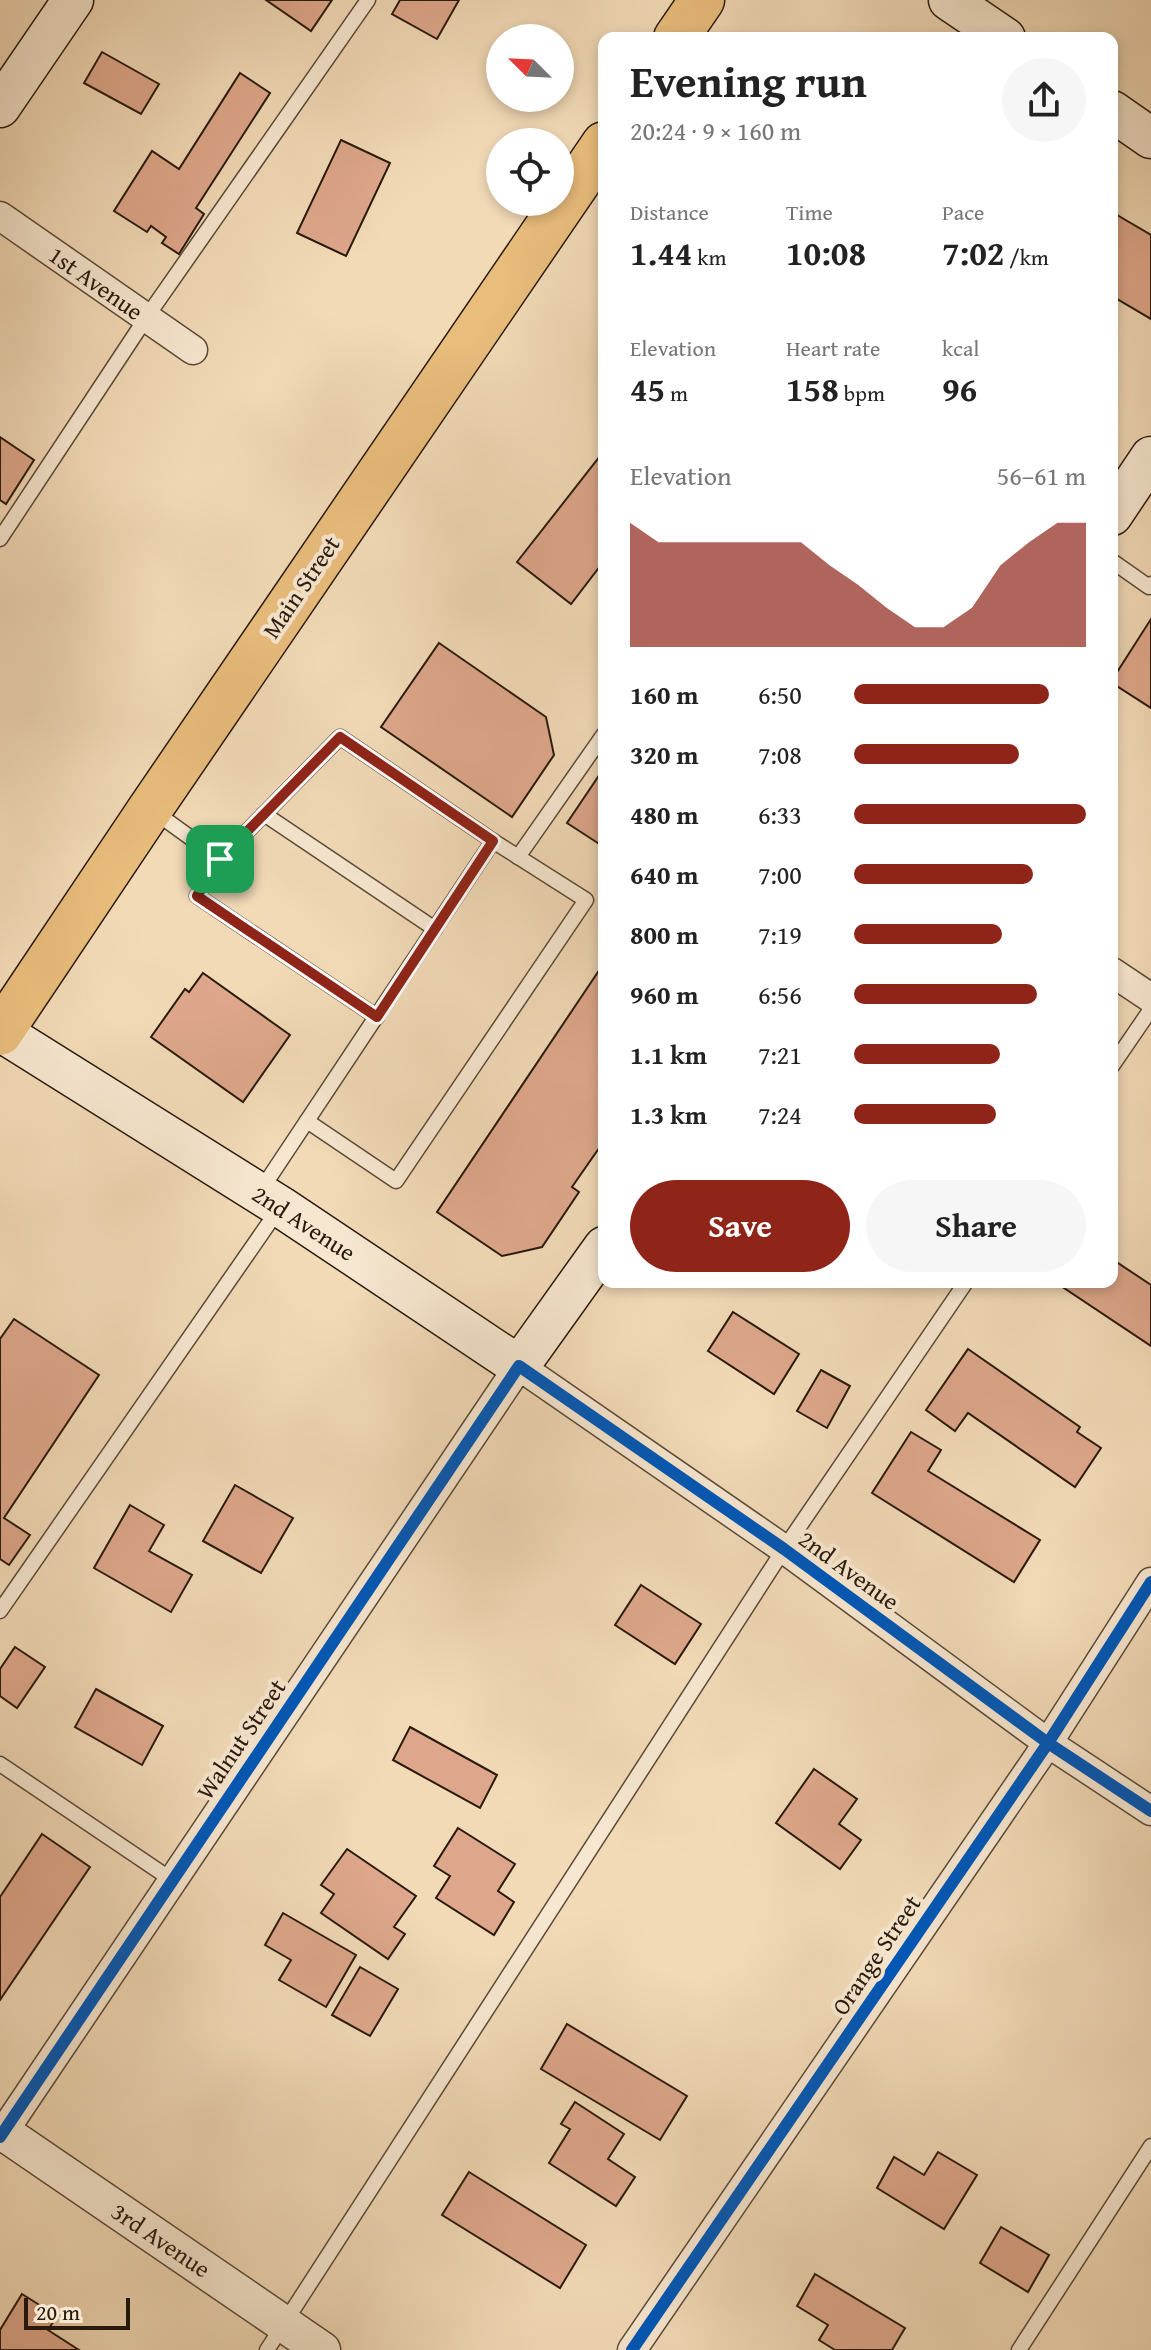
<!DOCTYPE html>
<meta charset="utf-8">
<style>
body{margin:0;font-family:"Gentium Book Plus",serif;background:#f6f6f6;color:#222;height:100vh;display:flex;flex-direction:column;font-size:30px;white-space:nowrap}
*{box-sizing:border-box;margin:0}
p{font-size:26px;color:#767676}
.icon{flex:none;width:44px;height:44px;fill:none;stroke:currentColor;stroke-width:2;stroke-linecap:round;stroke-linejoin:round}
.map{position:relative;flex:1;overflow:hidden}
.sheet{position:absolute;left:598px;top:32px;width:520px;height:1256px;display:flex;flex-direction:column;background:#fff;border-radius:16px;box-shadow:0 4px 12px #0003}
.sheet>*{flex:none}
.needle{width:52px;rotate:294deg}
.fabs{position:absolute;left:486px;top:24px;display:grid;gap:16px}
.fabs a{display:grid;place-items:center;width:88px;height:88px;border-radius:50%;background:#fff;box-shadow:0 4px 12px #0003;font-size:40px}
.scale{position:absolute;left:24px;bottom:20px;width:106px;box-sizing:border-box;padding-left:8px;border:4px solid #291a0c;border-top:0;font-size:22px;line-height:28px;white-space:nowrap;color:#291a0c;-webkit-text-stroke:6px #f7e7d0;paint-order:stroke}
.pin{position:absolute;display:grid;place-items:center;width:68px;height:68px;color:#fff;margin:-34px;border-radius:16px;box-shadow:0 4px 12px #0006}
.round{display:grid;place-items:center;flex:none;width:84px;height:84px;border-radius:42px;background:#f6f6f6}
.summary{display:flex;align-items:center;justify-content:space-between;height:136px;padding:0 32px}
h1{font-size:44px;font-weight:600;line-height:60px}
.figures{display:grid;grid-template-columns:repeat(3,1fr);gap:12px;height:136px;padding:8px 32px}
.figures div{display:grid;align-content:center}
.figures b{font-size:34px;font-weight:600}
.figures small{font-size:22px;font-weight:400}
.figures p{font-size:22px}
.chart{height:224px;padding:16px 32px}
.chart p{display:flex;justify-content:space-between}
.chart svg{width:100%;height:144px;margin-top:8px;fill:#8f2418;opacity:.7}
.action{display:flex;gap:16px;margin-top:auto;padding:16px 32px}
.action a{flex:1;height:92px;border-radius:48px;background:#8f2418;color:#fff;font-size:32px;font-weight:600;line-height:92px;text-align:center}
.action a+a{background:#f6f6f6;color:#222}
ul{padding:0 32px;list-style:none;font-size:26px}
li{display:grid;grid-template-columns:128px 96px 1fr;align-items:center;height:60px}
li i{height:20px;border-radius:10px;background:#8f2418}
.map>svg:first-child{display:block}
.building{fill:#dea78b;stroke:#291a0c;stroke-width:2}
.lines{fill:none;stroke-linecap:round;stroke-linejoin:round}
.service-casing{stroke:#5b4a37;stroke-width:17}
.minor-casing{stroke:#5b4a37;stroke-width:31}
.tertiary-casing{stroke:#5b4a37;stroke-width:39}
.secondary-casing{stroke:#291a0c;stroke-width:43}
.primary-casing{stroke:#291a0c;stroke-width:47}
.service{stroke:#f7e7d0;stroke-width:14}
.minor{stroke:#f7e7d0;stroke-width:28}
.tertiary{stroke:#f7e7d0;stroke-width:36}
.secondary{stroke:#f7e7d0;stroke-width:40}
.primary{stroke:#e9bd7c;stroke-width:44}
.cycleway-casing{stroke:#f7e7d0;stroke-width:17}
.cycleway{stroke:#0057b8;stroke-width:12}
.route-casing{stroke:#fff;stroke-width:16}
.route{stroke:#8f2418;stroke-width:10}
.labels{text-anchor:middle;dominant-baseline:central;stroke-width:8;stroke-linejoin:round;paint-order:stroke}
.street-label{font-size:24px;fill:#291a0c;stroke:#f7e7d0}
</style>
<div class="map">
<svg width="1151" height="2350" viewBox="0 0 1151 2350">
<rect width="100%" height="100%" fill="#f2dab7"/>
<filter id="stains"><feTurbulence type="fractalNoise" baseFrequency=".0025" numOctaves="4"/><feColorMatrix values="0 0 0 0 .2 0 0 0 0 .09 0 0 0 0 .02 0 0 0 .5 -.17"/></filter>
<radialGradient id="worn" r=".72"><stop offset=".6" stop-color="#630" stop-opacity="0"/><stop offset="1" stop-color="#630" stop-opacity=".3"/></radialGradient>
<g class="building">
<path d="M266,0H332L311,31Z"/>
<path d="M400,0H459L437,39L392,14Z"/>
<path d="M102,52L159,84L141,114L84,83Z"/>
<path d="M240,73L270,93L196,208L204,214L179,254L162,243L166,237L151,226L147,232L114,211L152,151L179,169Z"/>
<path d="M341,140L390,163L346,256L297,233Z"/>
<path d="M1112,212L1151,235V319L1112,296Z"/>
<path d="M0,437L34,460L6,504L0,500Z"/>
<path d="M604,451V561L571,604L517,562Z"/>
<path d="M1151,619V708L1112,683V680Z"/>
<path d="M439,643L546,717L554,755L512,817L381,727Z"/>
<path d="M604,768V847L567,823Z"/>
<path d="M604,963V1141L572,1187L579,1192L542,1247L502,1256L437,1212Z"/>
<path d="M203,973L290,1035L243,1102L151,1037L185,989L189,992Z"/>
<path d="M1112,1259L1151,1285V1346L1055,1282H1112Z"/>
<path d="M733,1312L799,1354L774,1394L708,1351Z"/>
<path d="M14,1319L99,1375L4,1518L30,1535L9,1565L0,1559V1339Z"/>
<path d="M968,1349L1080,1427L1077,1432L1101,1448L1075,1487L968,1413L955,1431L926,1410Z"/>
<path d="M821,1370L850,1386L827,1428L797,1411Z"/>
<path d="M911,1432L941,1450L928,1471L1040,1540L1014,1582L872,1493Z"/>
<path d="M235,1485L293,1518L261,1573L203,1541Z"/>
<path d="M130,1505L164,1525L149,1551L192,1575L171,1612L94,1568Z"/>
<path d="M641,1585L701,1624L675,1664L615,1625Z"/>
<path d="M15,1647L45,1667L17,1708L0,1696V1669Z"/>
<path d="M96,1689L163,1726L142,1765L75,1727Z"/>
<path d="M410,1727L497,1775L480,1808L393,1760Z"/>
<path d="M814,1769L857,1799L839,1824L861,1840L840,1869L776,1823Z"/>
<path d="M458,1828L515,1864L498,1891L514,1902L494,1935L436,1898L450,1876L434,1866Z"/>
<path d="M42,1834L90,1867L0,2000V1897Z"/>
<path d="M347,1849L416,1896L394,1927L405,1934L388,1959L321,1913L334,1894L321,1885Z"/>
<path d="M283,1913L356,1955L326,2007L279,1980L291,1960L265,1945Z"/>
<path d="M360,1967L398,1989L370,2036L332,2015Z"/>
<path d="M567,2024L687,2096L660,2140L541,2069Z"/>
<path d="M575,2102L624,2134L608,2159L635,2177L616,2206L549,2163L570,2129L561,2124Z"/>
<path d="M938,2152L977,2175L944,2229L877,2188L894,2157L924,2175Z"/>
<path d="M469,2172L586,2245L560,2288L442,2215Z"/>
<path d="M1001,2227L1049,2255L1028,2292L980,2263Z"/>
<path d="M815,2274L905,2328L892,2350H835L819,2340L828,2325L797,2306Z"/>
<path d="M22,2294L57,2316L48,2330L79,2350H0V2330Z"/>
</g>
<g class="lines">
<g class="service-casing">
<g id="service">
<path d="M0,539L146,318L368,0"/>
<path d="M1112,561L1149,587L1151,584"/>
<path d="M152,810L220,859"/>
<path d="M264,814L435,929"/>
<path d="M518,857L604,734"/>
<path d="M1112,1066L1151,1009"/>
<path d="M307,1121L396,1181L586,900L493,841L340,737L220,859L197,896L377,1017"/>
<path d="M261,1190L493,841"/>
<path d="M0,1611L278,1210"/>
<path d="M0,1764L172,1880"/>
<path d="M267,2350L784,1549L966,1282"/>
<path d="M1019,2350L1151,2146"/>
</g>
</g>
<g class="minor-casing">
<g id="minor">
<path d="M0,216L193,350"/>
<path d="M1112,972L1151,998"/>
<path d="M0,2137L519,1366L784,1549L1048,1743L1151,1811"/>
<path d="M632,2350L1048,1743L1151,1582"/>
</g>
</g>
<g class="tertiary-casing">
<path id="tertiary" d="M0,2130L322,2350"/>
</g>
<g class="secondary-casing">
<g id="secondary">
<path d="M949,0L1005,38"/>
<path d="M0,107L73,0"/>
<path d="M1112,111L1151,138"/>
<path d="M1112,515L1151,457"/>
<path d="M0,1031L281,1207L519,1366L604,1247"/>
</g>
</g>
<g class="primary-casing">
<g id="primary">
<path d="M676,38L702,0"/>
<path d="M0,1033L150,809L604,144"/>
</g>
</g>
<use href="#service" class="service"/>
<use href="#minor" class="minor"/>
<use href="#tertiary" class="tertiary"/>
<use href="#secondary" class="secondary"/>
<use href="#primary" class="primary"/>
<g class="cycleway-casing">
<g id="cycleway">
<path d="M0,2137L519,1366L784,1549L1048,1743L1151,1811"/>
<path d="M632,2350L1048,1743L1151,1582"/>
</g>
</g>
<use href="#cycleway" class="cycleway"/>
</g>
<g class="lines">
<g class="route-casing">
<path id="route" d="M340,737L493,841L377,1017L197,896L220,859Z"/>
</g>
<use href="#route" class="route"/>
</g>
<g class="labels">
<g class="street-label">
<text transform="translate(96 283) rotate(35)">1st Avenue</text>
<text transform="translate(301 587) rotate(-56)">Main Street</text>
<text transform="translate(304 1223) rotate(33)">2nd Avenue</text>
<text transform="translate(849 1570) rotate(36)">2nd Avenue</text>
<text transform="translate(241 1739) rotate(-56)">Walnut Street</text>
<text transform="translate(876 1955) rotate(-56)">Orange Street</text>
<text transform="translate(161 2240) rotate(34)">3rd Avenue</text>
</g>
</g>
<rect width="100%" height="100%" filter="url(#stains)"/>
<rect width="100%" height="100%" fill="url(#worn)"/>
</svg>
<div class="fabs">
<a><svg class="needle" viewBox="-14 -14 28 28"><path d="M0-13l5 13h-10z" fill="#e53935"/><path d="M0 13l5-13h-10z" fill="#767676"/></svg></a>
<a><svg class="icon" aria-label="locate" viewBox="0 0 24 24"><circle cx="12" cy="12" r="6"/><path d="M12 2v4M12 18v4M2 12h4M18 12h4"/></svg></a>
</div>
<div class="scale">20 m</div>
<div class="pin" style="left:220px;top:859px;background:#1e9e55"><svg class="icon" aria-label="arrive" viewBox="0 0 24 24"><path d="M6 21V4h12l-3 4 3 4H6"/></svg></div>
<section class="sheet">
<div class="summary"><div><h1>Evening run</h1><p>20:24 · 9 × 160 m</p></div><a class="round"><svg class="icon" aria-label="share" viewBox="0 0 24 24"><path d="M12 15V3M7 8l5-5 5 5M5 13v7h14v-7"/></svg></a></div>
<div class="figures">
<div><p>Distance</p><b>1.44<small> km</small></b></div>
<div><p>Time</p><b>10:08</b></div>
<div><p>Pace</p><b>7:02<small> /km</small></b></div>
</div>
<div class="figures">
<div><p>Elevation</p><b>45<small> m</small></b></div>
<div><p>Heart rate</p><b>158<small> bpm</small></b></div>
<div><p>kcal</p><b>96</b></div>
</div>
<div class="chart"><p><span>Elevation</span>56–61 m</p>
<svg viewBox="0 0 160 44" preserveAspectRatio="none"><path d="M0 44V6L10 12L20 12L30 12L40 12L50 12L60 12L70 19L80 25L90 32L100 38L110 38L120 32L130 19L140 12L150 6L160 6V44z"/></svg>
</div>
<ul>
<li><b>160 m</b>6:50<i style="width:84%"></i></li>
<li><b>320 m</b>7:08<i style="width:71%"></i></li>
<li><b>480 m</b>6:33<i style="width:100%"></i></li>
<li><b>640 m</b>7:00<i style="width:77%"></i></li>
<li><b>800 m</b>7:19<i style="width:64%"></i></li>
<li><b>960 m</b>6:56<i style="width:79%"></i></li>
<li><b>1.1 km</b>7:21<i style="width:63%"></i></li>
<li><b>1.3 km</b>7:24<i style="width:61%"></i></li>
</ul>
<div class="action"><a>Save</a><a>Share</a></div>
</section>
</div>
